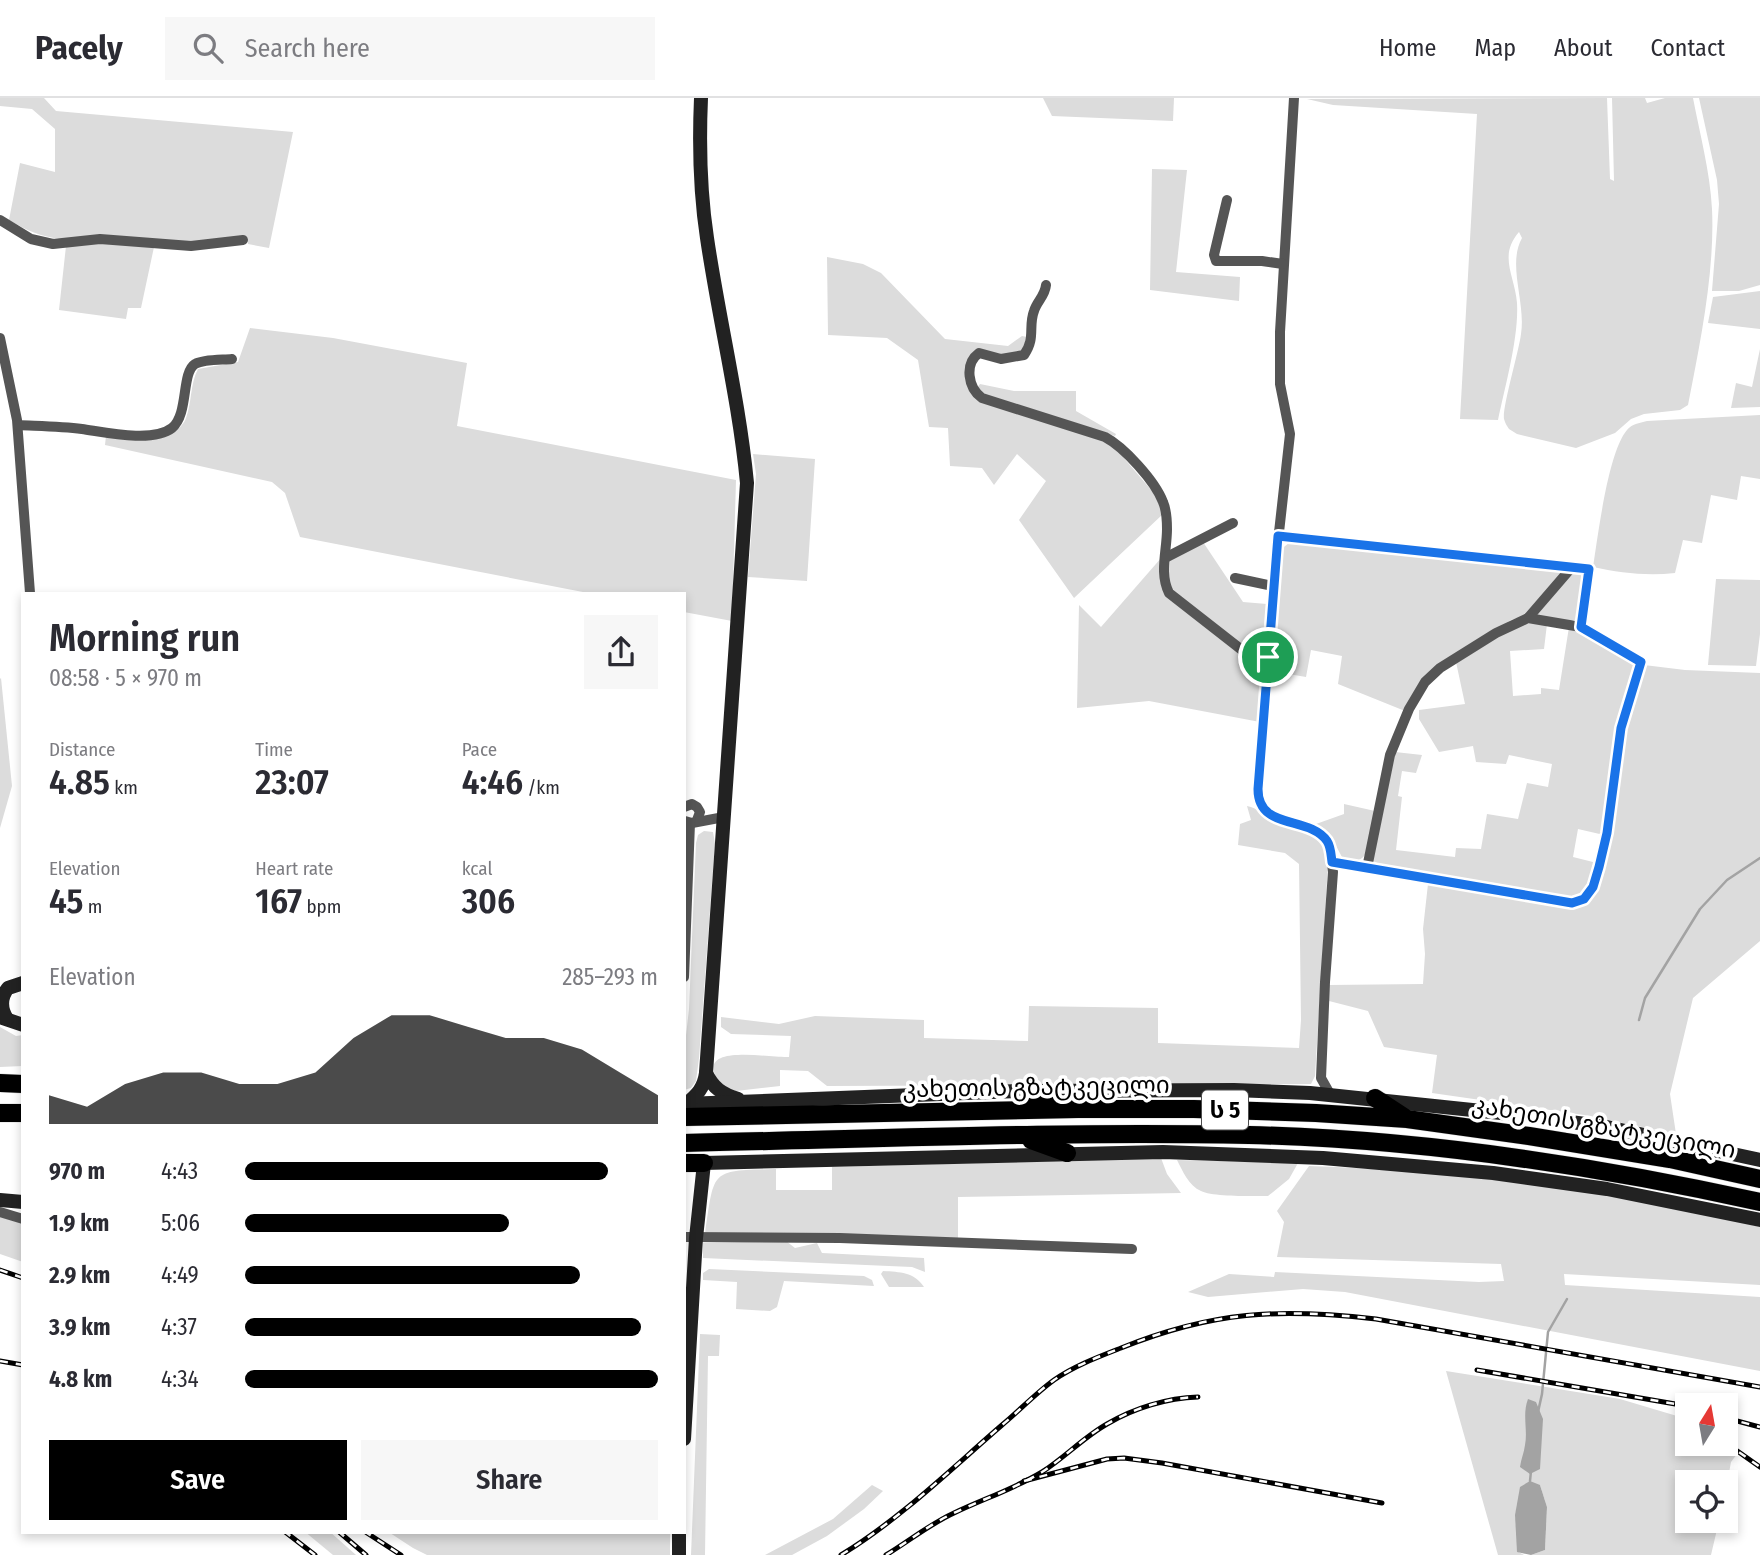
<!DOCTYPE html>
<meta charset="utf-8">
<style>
body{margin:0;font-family:"Fira Sans Condensed","Noto Sans Georgian",sans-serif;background:#f7f7f7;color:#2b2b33;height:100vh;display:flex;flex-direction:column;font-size:26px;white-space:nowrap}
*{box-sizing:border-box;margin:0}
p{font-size:23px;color:#7c7c81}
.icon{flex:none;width:38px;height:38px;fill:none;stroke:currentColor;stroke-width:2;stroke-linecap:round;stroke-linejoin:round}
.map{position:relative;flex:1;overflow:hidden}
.sheet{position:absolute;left:21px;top:494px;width:665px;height:942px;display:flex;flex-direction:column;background:#fff;border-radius:0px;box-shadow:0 4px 10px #0003}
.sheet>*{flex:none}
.needle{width:46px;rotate:11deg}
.buttons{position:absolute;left:1675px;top:1295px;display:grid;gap:14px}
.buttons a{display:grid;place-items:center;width:63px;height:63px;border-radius:0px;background:#fff;box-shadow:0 4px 10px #0003;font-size:35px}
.pin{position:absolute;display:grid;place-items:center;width:60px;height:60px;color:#fff;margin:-30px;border:4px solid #fff;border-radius:50%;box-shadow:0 2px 7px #0007}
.round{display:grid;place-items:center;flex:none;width:74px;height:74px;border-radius:0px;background:#f7f7f7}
.overview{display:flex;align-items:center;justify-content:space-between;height:119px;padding:0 28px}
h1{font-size:38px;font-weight:600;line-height:52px}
.stats{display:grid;grid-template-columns:repeat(3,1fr);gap:10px;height:119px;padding:7px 28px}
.stats div{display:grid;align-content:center}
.stats b{font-size:35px;font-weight:600}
.stats small{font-size:19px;font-weight:400}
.stats p{font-size:19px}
.chart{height:196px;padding:14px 28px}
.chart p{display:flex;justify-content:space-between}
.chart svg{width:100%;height:126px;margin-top:7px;fill:#000;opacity:.7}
.button{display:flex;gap:14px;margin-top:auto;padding:14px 28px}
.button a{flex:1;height:80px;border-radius:0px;background:#000;color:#fff;font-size:28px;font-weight:600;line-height:80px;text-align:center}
.button a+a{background:#f7f7f7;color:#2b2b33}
ul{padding:0 28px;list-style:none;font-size:23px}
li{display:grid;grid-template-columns:112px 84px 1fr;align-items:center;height:52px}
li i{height:18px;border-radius:9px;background:#000}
header{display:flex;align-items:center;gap:42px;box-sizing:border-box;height:98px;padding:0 35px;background:#fff;border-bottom:2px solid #e1e1e2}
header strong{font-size:33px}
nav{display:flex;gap:38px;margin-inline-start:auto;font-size:24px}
.search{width:490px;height:63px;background:#f7f7f7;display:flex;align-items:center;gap:18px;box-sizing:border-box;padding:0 24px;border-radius:0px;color:#7c7c81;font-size:26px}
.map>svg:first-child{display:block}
.green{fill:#dcdcdc}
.water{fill:#a3a3a3}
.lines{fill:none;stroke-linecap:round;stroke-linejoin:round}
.stream{stroke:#a3a3a3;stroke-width:2.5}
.highway-casing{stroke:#dbdbdb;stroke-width:19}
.street{stroke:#555;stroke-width:10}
.secondary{stroke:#222;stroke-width:14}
.highway{stroke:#000;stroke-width:18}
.rail-casing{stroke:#000;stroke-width:5}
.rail{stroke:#fff;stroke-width:2.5;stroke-dasharray:8;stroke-linecap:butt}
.route-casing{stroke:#fff;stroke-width:14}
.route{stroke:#1a73e8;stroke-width:9}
.labels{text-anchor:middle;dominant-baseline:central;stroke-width:7;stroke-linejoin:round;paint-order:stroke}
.shield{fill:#fff;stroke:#4c4c4c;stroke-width:2}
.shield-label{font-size:23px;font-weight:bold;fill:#000}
.street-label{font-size:24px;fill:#000;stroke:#fff}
</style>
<header>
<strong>Pacely</strong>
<div class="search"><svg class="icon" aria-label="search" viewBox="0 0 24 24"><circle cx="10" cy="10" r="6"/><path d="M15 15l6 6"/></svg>Search here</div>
<nav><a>Home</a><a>Map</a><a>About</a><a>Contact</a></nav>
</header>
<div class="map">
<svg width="1760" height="1457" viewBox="0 0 1760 1457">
<rect width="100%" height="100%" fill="#fff"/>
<g class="green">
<path d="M0,0H44L56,13L293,34L269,150L248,146L247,139L190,144L61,141C41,139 26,132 9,122L20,65L55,74V31L32,11L0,8Z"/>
<path d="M1043,0H1174L1173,23L1052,18Z"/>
<path d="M1607,0L1610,81L1614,83L1612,0H1645L1647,5L1665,0H1693C1700,37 1710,73 1712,111C1715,173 1700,246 1688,307L1680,312L1644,316L1631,321L1615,335L1576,350L1517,336L1509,331C1507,328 1505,325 1504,321C1502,310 1519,253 1521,236C1526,204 1507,167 1522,140L1519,134C1498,158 1515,178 1517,205C1519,239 1505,288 1498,322L1460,321L1477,16L1333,7L1307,1Z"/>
<path d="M1699,0H1760V187L1739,193H1712L1719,106L1717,82Z"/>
<path d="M1152,71L1187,72L1176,174L1240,179L1239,203L1150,192Z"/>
<path d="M98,144L154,149L141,210H128L126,221L59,212L66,148Z"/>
<path d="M827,159L863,166L881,175L945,241L1008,248L1022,238L1027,239L1022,253L1015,257L970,258L975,298L1112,346L1158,400L1163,416L1074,500L1019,422L1046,383L1017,356L994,387L982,370L950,368L948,330L929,329L918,262L887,240L828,237Z"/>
<path d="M1760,193V231L1708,225L1713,199Z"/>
<path d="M250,230L333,240L467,265L457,328L736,382L732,523L684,514V495H588L300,439L285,395L272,384L105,347L106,338C128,344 177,345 186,320C192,304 190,286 198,271L238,264Z"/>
<path d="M1760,251V309L1731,310L1736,285L1752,289Z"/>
<path d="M980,286L1014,293H1076V313L1116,336L1115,338L984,298L976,291Z"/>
<path d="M1760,317V381L1741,378L1737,402L1711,397L1702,445L1683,442L1675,475C1647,478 1620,475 1593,469C1598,438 1608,354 1627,332C1632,326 1639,325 1647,323Z"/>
<path d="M753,356L815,361L807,483L748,479L756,376Z"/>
<path d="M1203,444L1243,504L1267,506L1263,552L1256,555L1249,554L1172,493L1167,483V462Z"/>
<path d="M1289,445L1586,475L1580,520C1559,530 1533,513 1511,522L1448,562L1405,613L1338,586L1342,558L1311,552L1306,579L1271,573L1280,452Z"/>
<path d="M1162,459L1164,491L1249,561L1264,567L1260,624L1149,603L1077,610L1079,507L1101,529Z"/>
<path d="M1716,481L1760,482V536L1756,568L1708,567Z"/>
<path d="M1530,525L1547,526L1544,551L1510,553L1513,598L1541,596V590L1559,592L1569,529L1583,534L1635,564L1636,570L1604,737L1578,731L1573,759L1597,765C1592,783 1588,798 1568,802L1390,771L1373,763L1395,654L1422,657L1416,675L1402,673L1398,698L1402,699L1396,752L1455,759L1456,750L1481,751L1487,716L1518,721L1527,685L1548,689L1552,666L1509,657L1506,666L1476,664L1473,648L1439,654L1419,621V612L1465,606L1456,564L1515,528Z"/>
<path d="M1644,567L1685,572L1760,575V843L1693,900L1670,996L1676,1036L1584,1017L1432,995L1437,957L1384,949L1368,913L1329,903V887L1423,886L1425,856L1423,831L1428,786L1570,807L1594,791L1624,630Z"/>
<path d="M1,580L12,688L0,730V581Z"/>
<path d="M1344,706L1375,713L1365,757C1359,764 1353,764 1344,763L1333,742L1316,726L1344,716Z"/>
<path d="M1247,708C1258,710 1262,717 1271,721C1299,734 1326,730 1328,767L1315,978L1311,986L827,988L808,973L780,972V988L736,993L724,991C685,943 765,960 789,959L791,938L731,936L721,929V919L779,926L815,918L924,922V940L1028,943L1029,908L1158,910V945L1299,950L1301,922L1299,766L1285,755L1238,747L1240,726L1251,722Z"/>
<path d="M704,733L713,734L715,745L699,960L696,983L691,990L684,992V955L689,911L696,745L698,737Z"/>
<path d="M0,929L16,938L23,937V968L0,969Z"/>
<path d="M1161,1060L1167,1076L1181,1095L958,1099V1141L705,1136C715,1071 709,1073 776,1071V1092H832V1069Z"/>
<path d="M1177,1062L1298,1065L1289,1081L1268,1098C1253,1098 1213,1099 1201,1093C1189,1088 1182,1072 1177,1062Z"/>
<path d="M1309,1068C1460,1073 1613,1093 1760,1129V1187L1564,1176L1565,1187L1760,1199V1273L1345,1194L1303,1191L1208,1199L1188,1194L1229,1176L1274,1179L1275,1174L1479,1184L1504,1183L1501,1166L1277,1159L1284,1124L1277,1113Z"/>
<path d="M0,1119L23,1124V1164L0,1156Z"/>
<path d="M786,1143L795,1150L817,1145L822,1155L924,1160L925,1174L912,1169L703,1160V1145Z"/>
<path d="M709,1171L864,1178L872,1182L874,1188L784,1183L777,1209L770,1213L736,1211L737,1184L703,1182V1175Z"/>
<path d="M883,1173C900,1174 914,1174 924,1189H889L881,1176Z"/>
<path d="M700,1236L720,1237L719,1258H708L705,1457H691Z"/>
<path d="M1446,1273L1620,1301L1677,1318L1687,1324V1346H1720L1737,1356L1731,1364L1726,1391V1384H1687V1423H1719L1711,1457H1531L1545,1452L1547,1409L1540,1387L1517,1453L1524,1457H1498Z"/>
<path d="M872,1387L883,1393L864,1411L827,1438L792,1457H765L833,1421Z"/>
<path d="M304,1433H329L356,1457H333Z"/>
<path d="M387,1433H670V1457H427L413,1450Z"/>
</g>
<g class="water">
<path d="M1528,1301L1536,1304L1543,1321L1540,1371L1530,1376L1520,1369C1521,1361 1524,1355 1525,1347C1528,1332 1522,1316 1528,1301Z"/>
<path d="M1530,1383L1540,1387L1547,1409L1545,1452L1531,1457L1517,1454L1515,1417L1520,1389Z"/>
</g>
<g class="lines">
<g class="stream">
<path d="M1639,922L1645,900L1700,811L1727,782L1760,760"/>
<path d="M1538,1314L1542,1296L1548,1234L1567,1201"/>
<path d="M1530,1383L1531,1373"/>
</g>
<g class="highway-casing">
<g id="highway">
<path d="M0,985L23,986"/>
<path d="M1021,993L1065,1007"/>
<path d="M1375,1000L1404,1019"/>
<path d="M0,1015H23"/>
<path d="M684,1019L1078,1011H1194L1316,1015L1407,1021L1529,1038L1670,1061L1760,1081"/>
<path d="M1031,1042L1067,1055"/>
<path d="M684,1045C872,1041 1061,1033 1249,1037C1421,1041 1592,1067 1760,1104"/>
<path d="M1675,1060L1712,1051"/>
<path d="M684,1065H704"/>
</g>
</g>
<g class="street">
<path d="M1294,0L1280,234V286L1290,336L1273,488L1258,699L1261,708L1267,715L1318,734L1330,749L1333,774L1325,884L1321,980L1330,996"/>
<path d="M1227,102L1214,157L1216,163H1262L1283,166"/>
<path d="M0,122L31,141L53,146L100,141L191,148L243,142"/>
<path d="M1046,187C1045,198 1037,203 1034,213C1028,229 1036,240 1024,257L1001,261L979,255C964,266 968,290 982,300L1105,339C1124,349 1155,383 1163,404C1166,411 1167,423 1167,431C1167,453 1159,475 1169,495L1247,556L1256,559H1268"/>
<path d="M0,240L17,322L30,495"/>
<path d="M18,327C39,328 61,328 82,331C104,334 153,345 172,330C189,316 181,275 195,266C204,261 222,262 232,261"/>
<path d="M1277,438L1589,471L1581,529L1641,564L1621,630L1607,735L1599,769L1593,789L1584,801L1572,805L1333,764"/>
<path d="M1165,460L1233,425"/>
<path d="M1235,480L1273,488"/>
<path d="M1528,520L1572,469"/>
<path d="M684,709L692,706L697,709L700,714L697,722"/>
<path d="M685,723L692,725L724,719"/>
<path d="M1367,770L1390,657L1409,611L1425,584L1440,570L1496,535L1528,520L1581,529"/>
<path d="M684,879L690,725"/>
<path d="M0,1114L23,1121"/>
<path d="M684,1139L840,1140L1132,1151"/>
</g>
<g class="secondary">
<path d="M0,919L23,927"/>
<path d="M7,921C0,910 0,900 8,890L23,885"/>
<path d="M706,975C713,990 722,996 738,1001"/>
<path d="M684,1006L1021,993L1234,992L1310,995L1520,1017L1607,1029L1760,1062"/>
<path d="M686,1006C697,997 704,990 706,975L747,385C739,302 719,222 707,140C700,94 699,46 701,0"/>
<path d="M0,1102L23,1104"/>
<path d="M684,1341L696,1140L704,1065L1163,1054L1323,1060L1493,1075L1607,1091L1760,1122"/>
<path d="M679,1457V1433"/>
</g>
<use href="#highway" class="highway"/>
<g class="rail-casing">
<g id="rail">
<path d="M0,1172L23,1180"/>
<path d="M0,1263L23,1267"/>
<path d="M1477,1272L1687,1308"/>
<path d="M1726,1320L1760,1329"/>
<path d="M1726,1345L1760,1369"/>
<path d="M1024,1383L1107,1361L1124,1360L1162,1365L1382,1405"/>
<path d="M284,1433L315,1457"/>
<path d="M338,1433L366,1457"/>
<path d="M364,1433L401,1457"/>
<path d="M841,1457C900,1421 950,1372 1002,1327C1019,1313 1036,1295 1054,1282C1074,1268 1098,1259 1121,1250C1213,1213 1278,1210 1376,1221L1760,1289"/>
<path d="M886,1457C909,1443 930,1426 954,1415C983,1401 1014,1391 1042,1374C1064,1360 1084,1339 1107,1326C1134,1310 1167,1300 1198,1299"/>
</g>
</g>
<use href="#rail" class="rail"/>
</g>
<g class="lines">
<g class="route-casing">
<path id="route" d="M1278,438L1589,471L1581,529L1641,564L1621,630L1607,735L1599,769L1593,789L1584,801L1572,805L1332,764C1331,757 1331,749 1327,743C1309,717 1258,733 1258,691Z"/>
</g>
<use href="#route" class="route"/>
</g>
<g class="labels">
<rect class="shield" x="1202" y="992.5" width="46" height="39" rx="5"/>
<g class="shield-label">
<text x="1225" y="1012">ს 5</text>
</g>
<g class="street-label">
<text transform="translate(1036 989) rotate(-1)">კახეთის გზატკეცილი</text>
<text transform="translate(1604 1029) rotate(10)">კახეთის გზატკეცილი</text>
</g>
</g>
</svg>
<div class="buttons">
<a><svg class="needle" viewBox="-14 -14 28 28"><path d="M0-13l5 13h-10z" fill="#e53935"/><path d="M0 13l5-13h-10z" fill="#7c7c81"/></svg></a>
<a><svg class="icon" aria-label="locate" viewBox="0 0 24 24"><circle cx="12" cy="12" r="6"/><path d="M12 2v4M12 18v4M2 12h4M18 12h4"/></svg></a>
</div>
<div class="pin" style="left:1268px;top:559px;background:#1e9e55"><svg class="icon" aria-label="arrive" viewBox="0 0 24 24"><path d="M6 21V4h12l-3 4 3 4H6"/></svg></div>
<section class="sheet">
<div class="overview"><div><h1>Morning run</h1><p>08:58 · 5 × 970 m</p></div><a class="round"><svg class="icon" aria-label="share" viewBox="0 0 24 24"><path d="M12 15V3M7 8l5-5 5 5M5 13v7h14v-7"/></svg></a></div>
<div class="stats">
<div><p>Distance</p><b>4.85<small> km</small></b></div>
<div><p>Time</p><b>23:07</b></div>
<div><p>Pace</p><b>4:46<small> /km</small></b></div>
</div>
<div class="stats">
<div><p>Elevation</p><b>45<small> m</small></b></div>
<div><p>Heart rate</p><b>167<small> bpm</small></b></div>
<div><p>kcal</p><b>306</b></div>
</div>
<div class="chart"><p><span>Elevation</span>285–293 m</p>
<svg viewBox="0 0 160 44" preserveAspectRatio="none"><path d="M0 44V34L10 38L20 30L30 26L40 26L50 30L60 30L70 26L80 14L90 6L100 6L110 10L120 14L130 14L140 18L150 26L160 34V44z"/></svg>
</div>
<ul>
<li><b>970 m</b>4:43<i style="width:88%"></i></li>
<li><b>1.9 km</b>5:06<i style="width:64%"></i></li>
<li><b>2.9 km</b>4:49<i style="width:81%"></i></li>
<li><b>3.9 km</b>4:37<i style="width:96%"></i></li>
<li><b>4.8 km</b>4:34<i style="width:100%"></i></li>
</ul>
<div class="button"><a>Save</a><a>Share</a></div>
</section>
</div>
